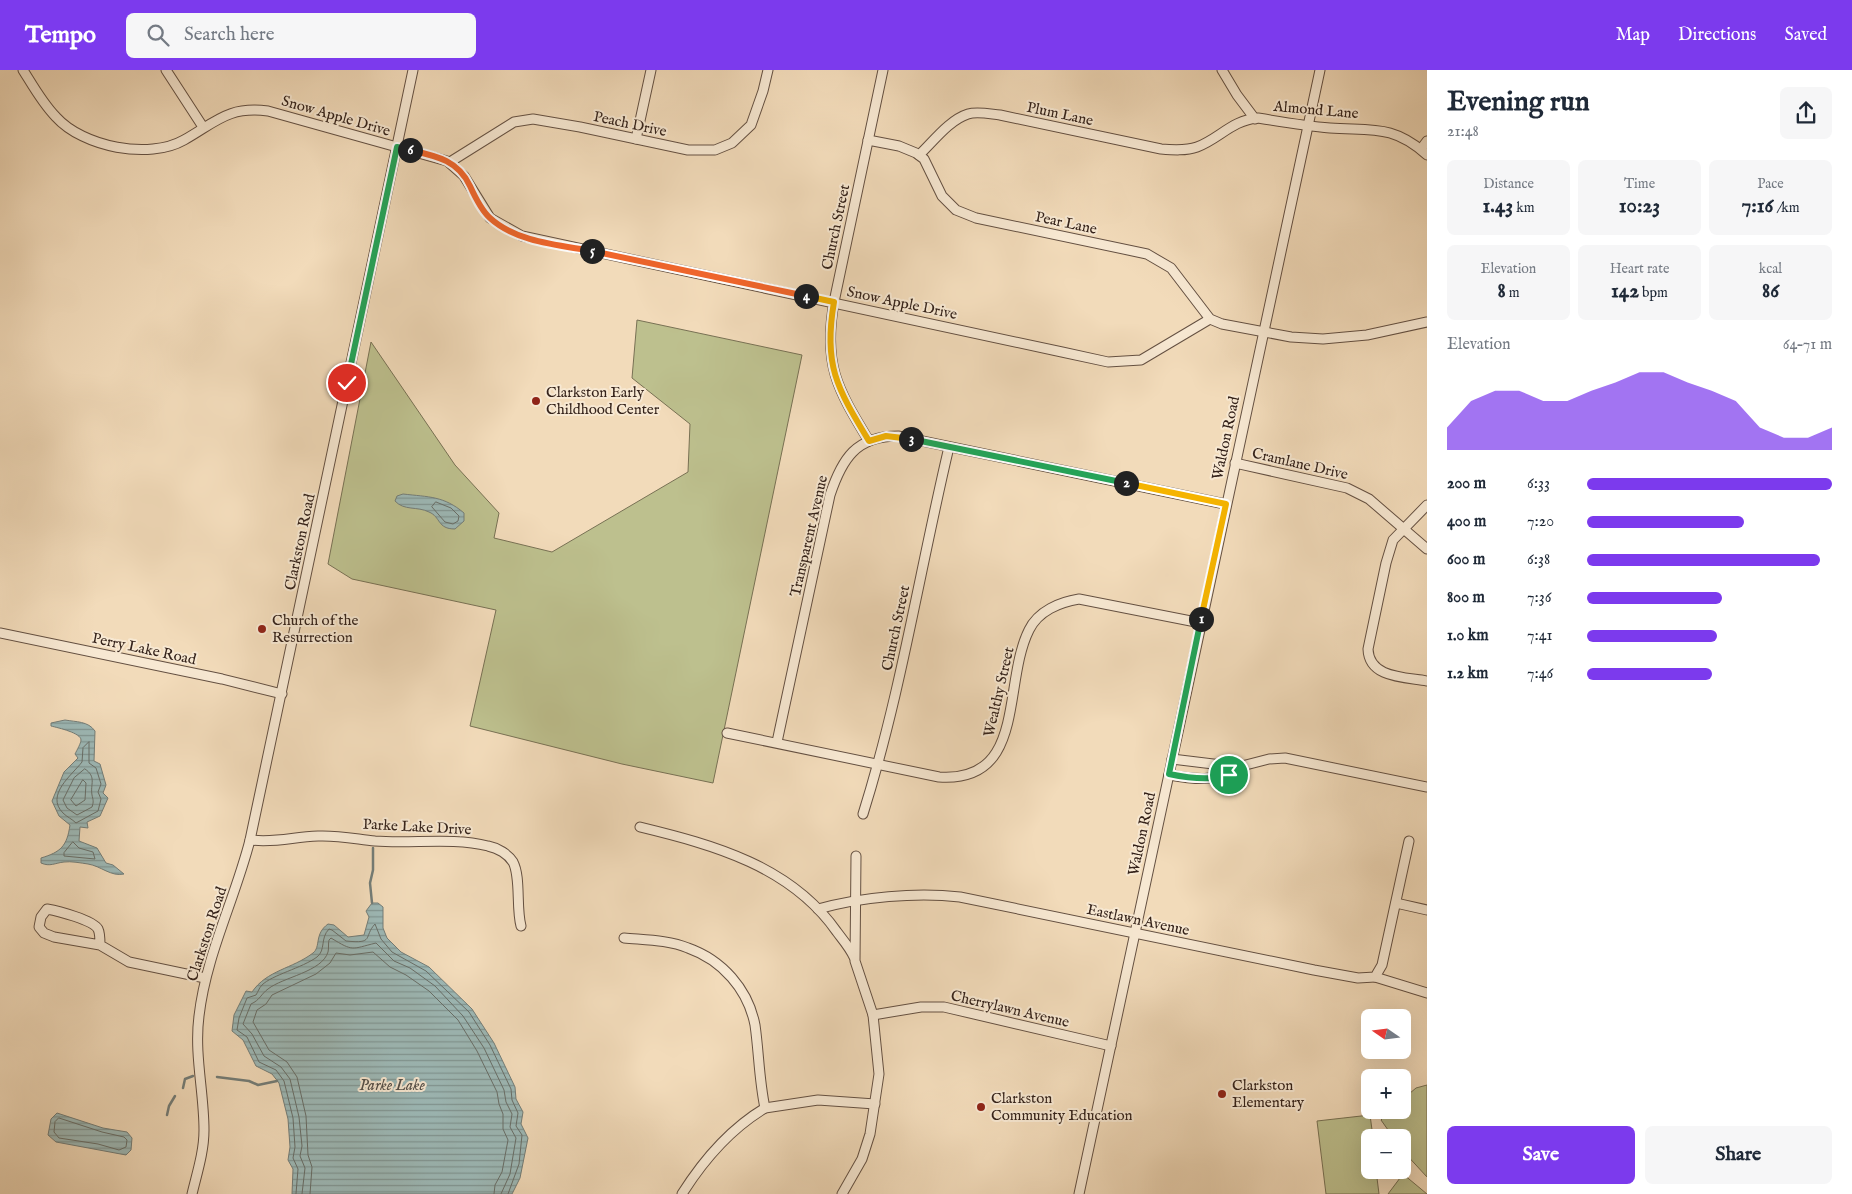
<!DOCTYPE html>
<meta charset="utf-8">
<style>
body{margin:0;font-family:"IM FELL English",serif;background:#f6f6f7;color:#1f2937;height:100vh;display:flex;flex-direction:column;font-size:19px;white-space:nowrap}
*{box-sizing:border-box;margin:0}
p{font-size:16px;color:#747a83}
.icon{flex:none;width:28px;height:28px;fill:none;stroke:currentColor;stroke-width:2;stroke-linecap:round;stroke-linejoin:round}
.map{position:relative;flex:1;overflow:hidden}
.details{display:flex;flex-direction:column;background:#fff;width:425px}
.details>*{flex:none}
.needle{width:32px;rotate:284deg}
.fabs{position:absolute;left:1361px;top:939px;display:grid;gap:10px}
.fabs a{display:grid;place-items:center;width:50px;height:50px;border-radius:8px;background:#fff;box-shadow:0 5px 20px #0002;font-size:25px}
.pin{position:absolute;display:grid;place-items:center;width:42px;height:42px;color:#fff;margin:-21px;border:2px solid #fff;border-radius:50%;box-shadow:0 1px 5px #0007}
.km{position:absolute;width:25px;height:25px;margin:-12px;border-radius:50%;background:#222;color:#fff;font-size:14px;line-height:25px;text-align:center}
.round{display:grid;place-items:center;flex:none;width:52px;height:52px;border-radius:8px;background:#f6f6f7}
.head{display:flex;align-items:center;justify-content:space-between;height:85px;padding:0 20px}
h1{font-size:28px;font-weight:700;line-height:38px}
.stats{display:grid;grid-template-columns:repeat(3,1fr);gap:8px;height:85px;padding:5px 20px}
.stats div{display:grid;align-content:center;border-radius:8px;background:#f6f6f7;text-align:center}
.stats b{font-size:21px;font-weight:700}
.stats small{font-size:14px;font-weight:400}
.stats p{font-size:14px}
.chart{height:140px;padding:10px 20px}
.chart p{display:flex;justify-content:space-between}
.chart svg{width:100%;height:90px;margin-top:5px;fill:#7c3aed;opacity:.7}
.primary-button{display:flex;gap:10px;margin-top:auto;padding:10px 20px}
.primary-button a{flex:1;height:58px;border-radius:8px;background:#7c3aed;color:#fff;font-size:20px;font-weight:700;line-height:58px;text-align:center}
.primary-button a+a{background:#f6f6f7;color:#1f2937}
ul{padding:0 20px;list-style:none;font-size:16px}
li{display:grid;grid-template-columns:80px 60px 1fr;align-items:center;height:38px}
li i{height:12px;border-radius:6px;background:#7c3aed}
header{display:flex;align-items:center;gap:30px;box-sizing:border-box;height:70px;padding:0 25px;background:#7c3aed;color:#fff}
header strong{font-size:24px}
nav{display:flex;gap:28px;margin-inline-start:auto;font-size:18px}
.search{width:350px;height:45px;background:#f6f6f7;display:flex;align-items:center;gap:12px;box-sizing:border-box;padding:0 18px;border-radius:8px;color:#747a83;font-size:19px}
main{display:flex;flex:1;min-height:0}
.map>svg:first-child{display:block}
.green{fill:#bdc08e;stroke:#787154}
.water{fill:url(#water-rules);stroke:#737d78}
.lines{fill:none;stroke-linecap:round;stroke-linejoin:round}
.shore{stroke:#686e68;stroke-width:1}
.stream{stroke:#737d78;stroke-width:2.5}
.minor-casing{stroke:#645042;stroke-width:11}
.minor{stroke:#f7e8d2;stroke-width:9}
.split-1-casing{stroke:#fff;stroke-width:10}
.split-2-casing{stroke:#fff;stroke-width:10}
.split-3-casing{stroke:#fff;stroke-width:10}
.split-4-casing{stroke:#fff;stroke-width:10}
.split-5-casing{stroke:#fff;stroke-width:10}
.split-6-casing{stroke:#fff;stroke-width:10}
.split-7-casing{stroke:#fff;stroke-width:10}
.split-1{stroke:#22a559;stroke-width:6}
.split-2{stroke:#f5b400;stroke-width:6}
.split-3{stroke:#22a559;stroke-width:6}
.split-4{stroke:#f5b400;stroke-width:6}
.split-5{stroke:#f0652b;stroke-width:6}
.split-6{stroke:#f0652b;stroke-width:6}
.split-7{stroke:#22a559;stroke-width:6}
.poi-dot{fill:#8f2418;stroke:#f7e8d2;stroke-width:2}
.labels{text-anchor:middle;dominant-baseline:central;stroke-width:4;stroke-linejoin:round;paint-order:stroke}
.street-label{font-size:15px;fill:#34221a;stroke:#f7e8d2}
.poi-label{font-size:15px;fill:#34221a;stroke:#f7e8d2;text-anchor:start}
.water-label{font-size:16px;font-style:italic;fill:#544f49;stroke:#f7e8d2}
</style>
<header>
<strong>Tempo</strong>
<div class="search"><svg class="icon" aria-label="search" viewBox="0 0 24 24"><circle cx="10" cy="10" r="6"/><path d="M15 15l6 6"/></svg>Search here</div>
<nav><a>Map</a><a>Directions</a><a>Saved</a></nav>
</header>
<main>
<div class="map">
<svg width="1427" height="1124" viewBox="0 0 1427 1124">
<defs>
<pattern id="water-rules" width="6" height="5" patternUnits="userSpaceOnUse" patternTransform="scale(1.25)"><rect width="6" height="5" fill="#9db9b7"/><path d="M0 2.5h6" fill="none" stroke="#819694"/></pattern>
</defs>
<rect width="100%" height="100%" fill="#f2dbba"/>
<filter id="stains"><feTurbulence type="fractalNoise" baseFrequency=".004" numOctaves="4"/><feColorMatrix values="0 0 0 0 .2 0 0 0 0 .09 0 0 0 0 .02 0 0 0 .5 -.17"/></filter>
<radialGradient id="worn" r=".72"><stop offset=".6" stop-color="#630" stop-opacity="0"/><stop offset="1" stop-color="#630" stop-opacity=".3"/></radialGradient>
<g class="green">
<path d="M637,250L802,285L713,713L622,694L470,656L496,540L352,509L328,494L371,272L455,395L499,443L494,468L552,482L688,402L690,354L632,308Z"/>
<path d="M1427,1015V1107L1403,1081L1402,1068L1393,1067L1381,1050L1391,1040H1402L1403,1029L1416,1018Z"/>
<path d="M1370,1045L1373,1067L1370,1068V1100H1376L1379,1124H1326L1317,1051Z"/>
<path d="M1403,1104L1427,1124H1388Z"/>
</g>
<g class="water">
<path d="M403,424C429,427 444,426 464,443V451L455,459C437,459 441,447 429,442C417,436 404,441 395,431L397,426Z"/>
<path d="M65,650C76,652 88,651 95,661L94,691L100,694L106,715L103,723L108,728L100,746L87,752L88,758L80,757L79,771L97,778L106,793L113,795L124,804C111,807 101,796 88,794C81,793 71,791 64,792C55,793 50,797 41,793V788C61,782 67,776 70,755L59,746L52,731L64,702L78,688L75,684C77,680 81,673 81,670C81,663 59,658 51,656V653Z"/>
<path d="M372,833H378L383,837V858L387,868L401,882L429,897L472,939L494,973L515,1017L516,1029L523,1042L521,1054L528,1068L520,1108L512,1124H292L293,1099L288,1090L290,1077L288,1049L279,1013L272,1004L256,996L243,970L232,961L234,945L246,921L252,922C267,900 292,899 313,883C321,877 314,864 328,854L334,855L348,867L364,865L369,847L366,841Z"/>
<path d="M57,1043L103,1058L127,1062L132,1068L131,1080L126,1085L56,1072L48,1065L51,1049Z"/>
</g>
<g class="lines">
<g class="shore">
<path d="M436,432L451,438L459,446L458,451L453,454L445,452L432,437Z"/>
<path d="M89,672V693L96,698L101,714L98,722L101,729L98,741L76,753C72,749 67,747 63,743C45,725 72,705 82,692L83,678Z"/>
<path d="M85,699C97,707 90,714 92,725C93,730 94,731 92,737L77,745L67,738L63,730L74,708Z"/>
<path d="M83,710L86,713L85,730L76,736L71,730Z"/>
<path d="M73,772L79,778L93,782L95,789L64,786V783Z"/>
<path d="M59,1048L102,1062L124,1067L127,1070L126,1077L119,1080L98,1074L59,1068L54,1062L55,1052Z"/>
<path d="M296,1124L298,1099L293,1088L295,1077L293,1048L284,1011L276,1000L259,992L247,967L237,960L239,948L247,928L256,925C258,922 259,918 262,915C272,905 302,898 317,887C326,880 320,868 329,859L332,860L346,871C375,874 363,867 375,854L381,869L392,882L426,901L469,942L490,975L511,1019L512,1030L518,1043L516,1056L522,1065L519,1094L508,1124"/>
<path d="M302,1124L305,1098L300,1086L302,1076L299,1047L290,1009L281,997L264,986L252,964L243,954L251,934C260,930 261,924 268,919C283,907 322,902 328,882C329,878 328,874 329,870L331,868C354,882 351,879 376,873L394,891L410,898L435,916L463,946L484,978L504,1020L506,1032L512,1044L510,1057L516,1068L510,1104L501,1124"/>
<path d="M310,1124L312,1097L308,1085L306,1046L297,1007L287,992L269,980L253,952L257,940L266,934L272,925L316,904L330,893L336,883L350,885L373,882L390,897L406,905L429,921L458,950L477,981L497,1022L499,1034L503,1044V1059L508,1070L502,1102L495,1115L494,1124"/>
</g>
<g class="stream">
<path d="M372,833L370,813L373,800V778"/>
<path d="M217,1007L249,1011L258,1015L277,1011"/>
<path d="M183,1018L185,1009L193,1006"/>
<path d="M167,1045L169,1036L175,1026"/>
</g>
<g class="minor-casing">
<g id="minor">
<path d="M23,0C33,16 43,34 56,47C83,77 149,90 184,70C216,52 228,36 268,41L447,91L464,106L490,148L522,166L1062,282L1108,292L1141,290L1210,249"/>
<path d="M166,0L203,57"/>
<path d="M1222,0L1237,25L1255,49"/>
<path d="M636,69L651,0"/>
<path d="M868,70L899,76L916,83L924,89L942,126L956,140L976,148L1147,184L1171,198L1210,249L1222,254L1291,267L1323,269L1367,265L1427,252"/>
<path d="M1421,79L1427,71"/>
<path d="M919,85C933,72 949,50 968,44C977,41 990,44 1000,45L1161,79C1173,80 1186,81 1197,77C1219,69 1232,50 1258,48C1282,52 1306,56 1330,58C1371,61 1393,54 1427,85"/>
<path d="M450,92L514,52L533,49L580,57L688,80H715L732,73L751,55L763,21L768,0"/>
<path d="M869,371C837,318 823,295 834,232L883,0"/>
<path d="M1235,393L1347,418L1369,429L1427,479"/>
<path d="M1427,435L1393,470L1386,493L1368,579C1369,608 1404,607 1427,611"/>
<path d="M0,563L222,609L282,624"/>
<path d="M727,663L939,707C1027,713 1002,614 1029,560C1038,541 1060,532 1079,529L1201,553"/>
<path d="M777,672L830,425C842,389 856,366 898,366L1225,434"/>
<path d="M1238,697L1269,689L1285,688L1427,717"/>
<path d="M1169,705C1192,709 1219,713 1238,697L1172,689"/>
<path d="M863,744C901,623 920,499 949,377"/>
<path d="M640,757C714,775 791,796 837,862C843,870 850,878 854,887"/>
<path d="M250,770C277,773 292,767 318,766C337,765 356,769 375,771C412,774 452,767 488,776C498,778 508,784 513,792C521,807 516,838 521,856"/>
<path d="M1396,833L1427,840"/>
<path d="M818,839C861,827 916,822 960,827L1314,900L1358,908L1375,907L1382,895L1409,771"/>
<path d="M624,868C645,870 669,870 688,878C722,890 748,919 755,955C759,983 759,1010 765,1038C730,1059 704,1089 682,1124"/>
<path d="M100,875C100,870 100,863 98,859C93,850 58,841 47,839L41,847L39,857L44,863L54,867L100,875L129,892L205,908"/>
<path d="M1375,907L1427,923"/>
<path d="M873,945L921,937H944L1111,976"/>
<path d="M765,1038L818,1030L875,1034"/>
<path d="M192,1124C197,1103 204,1082 204,1060C204,1022 194,984 199,946C206,885 235,829 250,770L413,0"/>
<path d="M842,1124L862,1089L870,1064L879,1004L873,945L855,891L856,786"/>
<path d="M1079,1124L1320,0"/>
</g>
</g>
<use href="#minor" class="minor"/>
</g>
<g class="lines">
<g class="split-1-casing">
<path id="split-1" d="M1201,549L1169,704C1188,708 1210,711 1229,705"/>
</g>
<g class="split-2-casing">
<path id="split-2" d="M1126,413L1226,434L1201,549"/>
</g>
<g class="split-3-casing">
<path id="split-3" d="M911,369L1126,413"/>
</g>
<g class="split-4-casing">
<path id="split-4" d="M806,226L834,232C823,295 837,318 869,371L886,366L911,369"/>
</g>
<g class="split-5-casing">
<path id="split-5" d="M592,181L806,226"/>
</g>
<g class="split-6-casing">
<path id="split-6" d="M410,80C436,86 458,90 470,116C475,127 481,140 490,148C516,172 559,175 592,181"/>
</g>
<g class="split-7-casing">
<path id="split-7" d="M347,313L397,77L410,80"/>
</g>
<use href="#split-1" class="split-1"/>
<use href="#split-2" class="split-2"/>
<use href="#split-3" class="split-3"/>
<use href="#split-4" class="split-4"/>
<use href="#split-5" class="split-5"/>
<use href="#split-6" class="split-6"/>
<use href="#split-7" class="split-7"/>
</g>
<g class="poi-dot">
<circle cx="536" cy="331" r="5"/>
<circle cx="262" cy="559" r="5"/>
<circle cx="1222" cy="1024" r="5"/>
<circle cx="981" cy="1037" r="5"/>
</g>
<g class="labels">
<g class="street-label">
<text transform="translate(1316 40) rotate(5)">Almond Lane</text>
<text transform="translate(1060 44) rotate(12)">Plum Lane</text>
<text transform="translate(336 46) rotate(16)">Snow Apple Drive</text>
<text transform="translate(630 54) rotate(12)">Peach Drive</text>
<text transform="translate(1066 153) rotate(12)">Pear Lane</text>
<text transform="translate(836 157) rotate(-78)">Church Street</text>
<text transform="translate(902 233) rotate(12)">Snow Apple Drive</text>
<text transform="translate(1226 368) rotate(-78)">Waldon Road</text>
<text transform="translate(1300 394) rotate(13)">Cramlane Drive</text>
<text transform="translate(809 466) rotate(-77)">Transparent Avenue</text>
<text transform="translate(300 472) rotate(-78)">Clarkston Road</text>
<text transform="translate(896 558) rotate(-78)">Church Street</text>
<text transform="translate(144 579) rotate(12)">Perry Lake Road</text>
<text transform="translate(999 622) rotate(-77)">Wealthy Street</text>
<text transform="translate(417 757) rotate(3)">Parke Lake Drive</text>
<text transform="translate(1142 764) rotate(-78)">Waldon Road</text>
<text transform="translate(1138 850) rotate(12)">Eastlawn Avenue</text>
<text transform="translate(207 864) rotate(-72)">Clarkston Road</text>
<text transform="translate(1010 939) rotate(13)">Cherrylawn Avenue</text>
</g>
<g class="poi-label">
<text x="546" y="322">Clarkston Early<tspan x="546" dy="17">Childhood Center</tspan></text>
<text x="272" y="550">Church of the<tspan x="272" dy="17">Resurrection</tspan></text>
<text x="1232" y="1015">Clarkston<tspan x="1232" dy="17">Elementary</tspan></text>
<text x="991" y="1028">Clarkston<tspan x="991" dy="17">Community Education</tspan></text>
</g>
<g class="water-label">
<text x="392" y="1016">Parke Lake</text>
</g>
</g>
<rect width="100%" height="100%" filter="url(#stains)"/>
<rect width="100%" height="100%" fill="url(#worn)"/>
</svg>
<div class="fabs">
<a><svg class="needle" viewBox="-14 -14 28 28"><path d="M0-13l5 13h-10z" fill="#e53935"/><path d="M0 13l5-13h-10z" fill="#747a83"/></svg></a>
<a>+</a>
<a>−</a>
</div>
<div class="pin" style="left:1229px;top:705px;background:#1e9e55"><svg class="icon" aria-label="arrive" viewBox="0 0 24 24"><path d="M6 21V4h12l-3 4 3 4H6"/></svg></div>
<div class="pin" style="left:347px;top:313px;background:#d93025"><svg class="icon" aria-label="check" viewBox="0 0 24 24"><path d="M5 12l5 5 9-10"/></svg></div>
<b class="km" style="left:1201px;top:549px">1</b>
<b class="km" style="left:1126px;top:413px">2</b>
<b class="km" style="left:911px;top:369px">3</b>
<b class="km" style="left:806px;top:226px">4</b>
<b class="km" style="left:592px;top:181px">5</b>
<b class="km" style="left:410px;top:80px">6</b>
</div>
<section class="details">
<div class="head"><div><h1>Evening run</h1><p>21:48</p></div><a class="round"><svg class="icon" aria-label="share" viewBox="0 0 24 24"><path d="M12 15V3M7 8l5-5 5 5M5 13v7h14v-7"/></svg></a></div>
<div class="stats">
<div><p>Distance</p><b>1.43<small> km</small></b></div>
<div><p>Time</p><b>10:23</b></div>
<div><p>Pace</p><b>7:16<small> /km</small></b></div>
</div>
<div class="stats">
<div><p>Elevation</p><b>8<small> m</small></b></div>
<div><p>Heart rate</p><b>142<small> bpm</small></b></div>
<div><p>kcal</p><b>86</b></div>
</div>
<div class="chart"><p><span>Elevation</span>64–71 m</p>
<svg viewBox="0 0 160 44" preserveAspectRatio="none"><path d="M0 44V33L10 20L20 15L30 15L40 20L50 20L60 15L70 11L80 6L90 6L100 11L110 15L120 20L130 33L140 38L150 38L160 33V44z"/></svg>
</div>
<ul>
<li><b>200 m</b>6:33<i style="width:100%"></i></li>
<li><b>400 m</b>7:20<i style="width:64%"></i></li>
<li><b>600 m</b>6:38<i style="width:95%"></i></li>
<li><b>800 m</b>7:36<i style="width:55%"></i></li>
<li><b>1.0 km</b>7:41<i style="width:53%"></i></li>
<li><b>1.2 km</b>7:46<i style="width:51%"></i></li>
</ul>
<div class="primary-button"><a>Save</a><a>Share</a></div>
</section>
</main>
